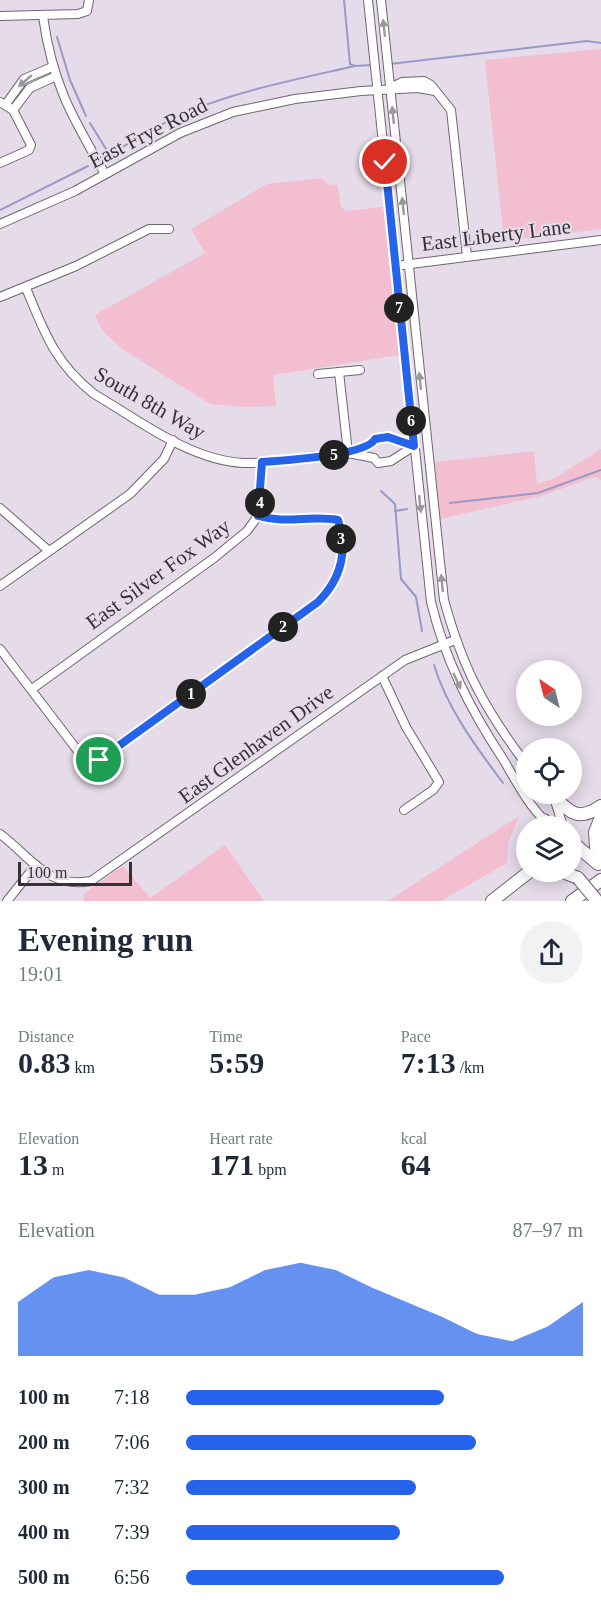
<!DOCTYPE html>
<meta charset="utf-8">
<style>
body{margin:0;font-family:Georgia,serif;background:#f2f2f3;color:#1f2937;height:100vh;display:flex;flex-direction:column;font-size:22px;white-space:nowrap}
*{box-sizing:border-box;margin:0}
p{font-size:20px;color:#747a83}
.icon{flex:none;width:33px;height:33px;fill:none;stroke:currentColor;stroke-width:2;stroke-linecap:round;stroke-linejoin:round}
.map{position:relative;height:901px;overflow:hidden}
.panel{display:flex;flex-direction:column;background:#fff;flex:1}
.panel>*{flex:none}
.needle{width:39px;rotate:325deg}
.buttons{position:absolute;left:516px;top:660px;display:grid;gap:12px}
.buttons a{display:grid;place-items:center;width:66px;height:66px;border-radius:50%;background:#fff;box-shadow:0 3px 15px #0003;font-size:30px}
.scale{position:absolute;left:18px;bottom:15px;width:114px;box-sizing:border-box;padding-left:6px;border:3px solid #353137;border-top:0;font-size:16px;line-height:21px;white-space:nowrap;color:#353137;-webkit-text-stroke:4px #e6dbe9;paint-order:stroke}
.pin{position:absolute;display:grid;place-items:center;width:51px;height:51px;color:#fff;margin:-26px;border:3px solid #fff;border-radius:50%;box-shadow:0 2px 6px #0007}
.km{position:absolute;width:30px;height:30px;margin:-15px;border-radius:50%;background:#222;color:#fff;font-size:16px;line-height:30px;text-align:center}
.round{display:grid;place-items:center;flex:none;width:63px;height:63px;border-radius:32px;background:#f2f2f3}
.summary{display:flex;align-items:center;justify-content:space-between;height:102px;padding:0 18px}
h1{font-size:33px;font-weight:600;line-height:45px}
.figures{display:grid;grid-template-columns:repeat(3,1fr);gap:9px;height:102px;padding:6px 18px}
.figures div{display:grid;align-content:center}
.figures b{font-size:30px;font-weight:600}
.figures small{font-size:16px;font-weight:400}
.figures p{font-size:16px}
.chart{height:168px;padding:12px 18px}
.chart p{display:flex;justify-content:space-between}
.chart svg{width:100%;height:108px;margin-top:6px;fill:#2563eb;opacity:.7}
ul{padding:0 18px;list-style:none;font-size:20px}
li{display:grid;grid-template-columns:96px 72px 1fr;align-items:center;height:45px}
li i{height:15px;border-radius:8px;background:#2563eb}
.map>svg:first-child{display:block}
.green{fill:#f2bed0}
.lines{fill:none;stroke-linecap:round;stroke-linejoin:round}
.stream{stroke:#969ac7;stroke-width:2}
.minor-casing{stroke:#6f6572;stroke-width:10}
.highway-casing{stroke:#6f6572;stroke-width:14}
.minor{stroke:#fff;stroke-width:8}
.highway{stroke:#fff;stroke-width:12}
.highway-bridge-casing{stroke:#6f6572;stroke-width:14;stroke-linecap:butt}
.highway-bridge{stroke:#fff;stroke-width:12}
.oneway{fill:#9a989b}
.route-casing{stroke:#fff;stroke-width:12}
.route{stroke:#2563eb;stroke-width:8}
.labels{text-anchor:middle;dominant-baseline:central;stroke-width:4.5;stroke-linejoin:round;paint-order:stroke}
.street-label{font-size:21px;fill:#353137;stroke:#e6dbe9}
</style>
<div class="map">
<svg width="601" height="901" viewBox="0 0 601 901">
<rect width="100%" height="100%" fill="#e6dbe9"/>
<g class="green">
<path d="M601,49V229L504,241L485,60Z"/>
<path d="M322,178L329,185L337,184L341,207L347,211L383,207L400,355L273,375L276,406L243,407L210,404L122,349L102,330L95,315L205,253L191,229L267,184Z"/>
<path d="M601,449V480L595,477L541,496L440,519L435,462L534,451L537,484L555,478Z"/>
<path d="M519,816L508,843L507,863L441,901H388Z"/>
<path d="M225,845L264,901H84L83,894L123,866L150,898Z"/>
</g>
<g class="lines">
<g class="stream">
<path d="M344,0L350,64L355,66L372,65"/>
<path d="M57,37L70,80L86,116"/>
<path d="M390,64L587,41L601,43"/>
<path d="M90,123L109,154"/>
<path d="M106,156C133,142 159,124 187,112C241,90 298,79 355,66"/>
<path d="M0,210L88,166"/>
<path d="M381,491L395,504L401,579L416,597L422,631"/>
<path d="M450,503L538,493L601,470"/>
<path d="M395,511L407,509"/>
<path d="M434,665C447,708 476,747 503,783"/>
</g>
<g class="minor-casing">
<g id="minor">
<path d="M368,0L431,602C445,660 470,709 503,759C516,781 528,805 547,823"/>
<path d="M381,0L444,600C463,669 484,708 526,764"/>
<path d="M0,16L78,14L87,11L89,0"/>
<path d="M43,16C52,83 72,117 105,174"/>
<path d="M390,88L402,82L424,81L431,85L451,110L467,256"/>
<path d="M0,102L13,110L31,145L29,150L0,163"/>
<path d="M6,104L24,79L52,67"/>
<path d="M13,110L30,88L54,77"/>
<path d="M0,224L75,191L180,133L233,112L295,99L361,91L418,88L435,91"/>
<path d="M395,266L601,240"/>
<path d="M26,288C44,332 55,363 94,394C139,420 189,460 243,463C270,464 298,458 325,455C338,454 369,450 375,439L388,437L414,446"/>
<path d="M0,297L76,266L149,229H169"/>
<path d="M339,372L348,453"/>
<path d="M318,374L360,370"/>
<path d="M348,453L374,458L378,463L391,461L414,446"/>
<path d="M0,508L49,551"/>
<path d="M0,586L130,494L164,459L173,440"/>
<path d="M0,649L84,759L91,762L99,760L318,602C341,579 348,551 338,520C310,515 287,524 258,516"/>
<path d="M382,676L406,727L439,782L433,790L404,810"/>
<path d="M32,689L214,558L247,531L258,516L262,462"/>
<path d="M555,801L563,826"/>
<path d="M0,834C31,857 47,889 91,881L405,660L455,640"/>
<path d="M7,901L36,865"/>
</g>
</g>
<g class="highway-casing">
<g id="highway">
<path d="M551,794C569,811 577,823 601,806"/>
<path d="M544,820L546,826"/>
<path d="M572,842L598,864"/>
<path d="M597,862L595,832L601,817"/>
<path d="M563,872L578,878"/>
<path d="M492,901L529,872"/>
<path d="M572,901L601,880"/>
</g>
</g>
<use href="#minor" class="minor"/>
<use href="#highway" class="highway"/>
<g class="highway-bridge-casing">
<path id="highway-bridge" d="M578,878L597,901"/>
</g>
<use href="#highway-bridge" class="highway-bridge"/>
</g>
<defs><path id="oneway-solid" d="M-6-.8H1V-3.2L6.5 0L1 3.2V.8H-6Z" transform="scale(1.5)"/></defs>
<g class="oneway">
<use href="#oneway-solid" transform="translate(384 28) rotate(-96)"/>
<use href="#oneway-solid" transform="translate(25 81) rotate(139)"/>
<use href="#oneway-solid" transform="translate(393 115) rotate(-96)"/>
<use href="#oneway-solid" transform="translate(403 206) rotate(-96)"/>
<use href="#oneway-solid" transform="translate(420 381) rotate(-96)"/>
<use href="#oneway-solid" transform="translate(420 504) rotate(84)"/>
<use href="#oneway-solid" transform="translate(442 583) rotate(-96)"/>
<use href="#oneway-solid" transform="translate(457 681) rotate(65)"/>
</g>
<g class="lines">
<g class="route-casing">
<path id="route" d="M99,760L318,602C341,579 348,551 338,520C310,515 287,524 258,516L262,462C284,460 366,456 375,439L388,437L414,446L385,162"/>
</g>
<use href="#route" class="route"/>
</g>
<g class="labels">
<g class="street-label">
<text transform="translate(148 133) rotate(-27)">East Frye Road</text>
<text transform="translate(496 235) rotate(-7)">East Liberty Lane</text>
<text transform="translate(150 403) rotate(30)">South 8th Way</text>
<text transform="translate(158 574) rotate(-36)">East Silver Fox Way</text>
<text transform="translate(256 744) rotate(-36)">East Glenhaven Drive</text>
</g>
</g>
</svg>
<div class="buttons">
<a><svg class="needle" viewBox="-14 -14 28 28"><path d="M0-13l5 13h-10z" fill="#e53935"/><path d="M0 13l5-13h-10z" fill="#747a83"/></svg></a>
<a><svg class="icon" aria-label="locate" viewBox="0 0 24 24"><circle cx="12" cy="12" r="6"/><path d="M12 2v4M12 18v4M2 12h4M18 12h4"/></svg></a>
<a><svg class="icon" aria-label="layers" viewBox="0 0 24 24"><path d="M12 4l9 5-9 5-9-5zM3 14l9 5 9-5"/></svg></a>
</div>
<div class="scale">100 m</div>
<div class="pin" style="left:99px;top:760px;background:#1e9e55"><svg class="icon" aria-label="arrive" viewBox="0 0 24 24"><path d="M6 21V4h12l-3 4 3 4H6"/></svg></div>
<div class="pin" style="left:385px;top:162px;background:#d93025"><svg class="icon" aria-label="check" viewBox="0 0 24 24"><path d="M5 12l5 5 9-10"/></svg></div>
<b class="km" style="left:191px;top:694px">1</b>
<b class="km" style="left:283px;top:627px">2</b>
<b class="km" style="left:341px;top:539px">3</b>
<b class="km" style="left:260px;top:503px">4</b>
<b class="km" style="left:334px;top:455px">5</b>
<b class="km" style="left:411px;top:421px">6</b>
<b class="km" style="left:399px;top:308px">7</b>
</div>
<section class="panel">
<div class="summary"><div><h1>Evening run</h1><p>19:01</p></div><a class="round"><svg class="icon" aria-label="share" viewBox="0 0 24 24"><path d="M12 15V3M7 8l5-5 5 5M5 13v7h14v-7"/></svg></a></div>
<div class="figures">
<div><p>Distance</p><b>0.83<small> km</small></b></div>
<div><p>Time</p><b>5:59</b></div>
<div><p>Pace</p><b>7:13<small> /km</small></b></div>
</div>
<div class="figures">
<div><p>Elevation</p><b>13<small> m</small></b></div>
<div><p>Heart rate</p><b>171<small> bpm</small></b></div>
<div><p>kcal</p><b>64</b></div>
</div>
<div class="chart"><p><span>Elevation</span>87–97 m</p>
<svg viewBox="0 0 160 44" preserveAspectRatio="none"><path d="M0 44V22L10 12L20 9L30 12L40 19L50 19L60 16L70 9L80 6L90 9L100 16L110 22L120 28L130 35L140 38L150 32L160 22V44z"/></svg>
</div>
<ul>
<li><b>100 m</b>7:18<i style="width:65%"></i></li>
<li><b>200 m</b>7:06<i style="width:73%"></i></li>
<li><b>300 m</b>7:32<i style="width:58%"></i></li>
<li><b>400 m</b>7:39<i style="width:54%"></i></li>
<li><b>500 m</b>6:56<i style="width:80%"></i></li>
</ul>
</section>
